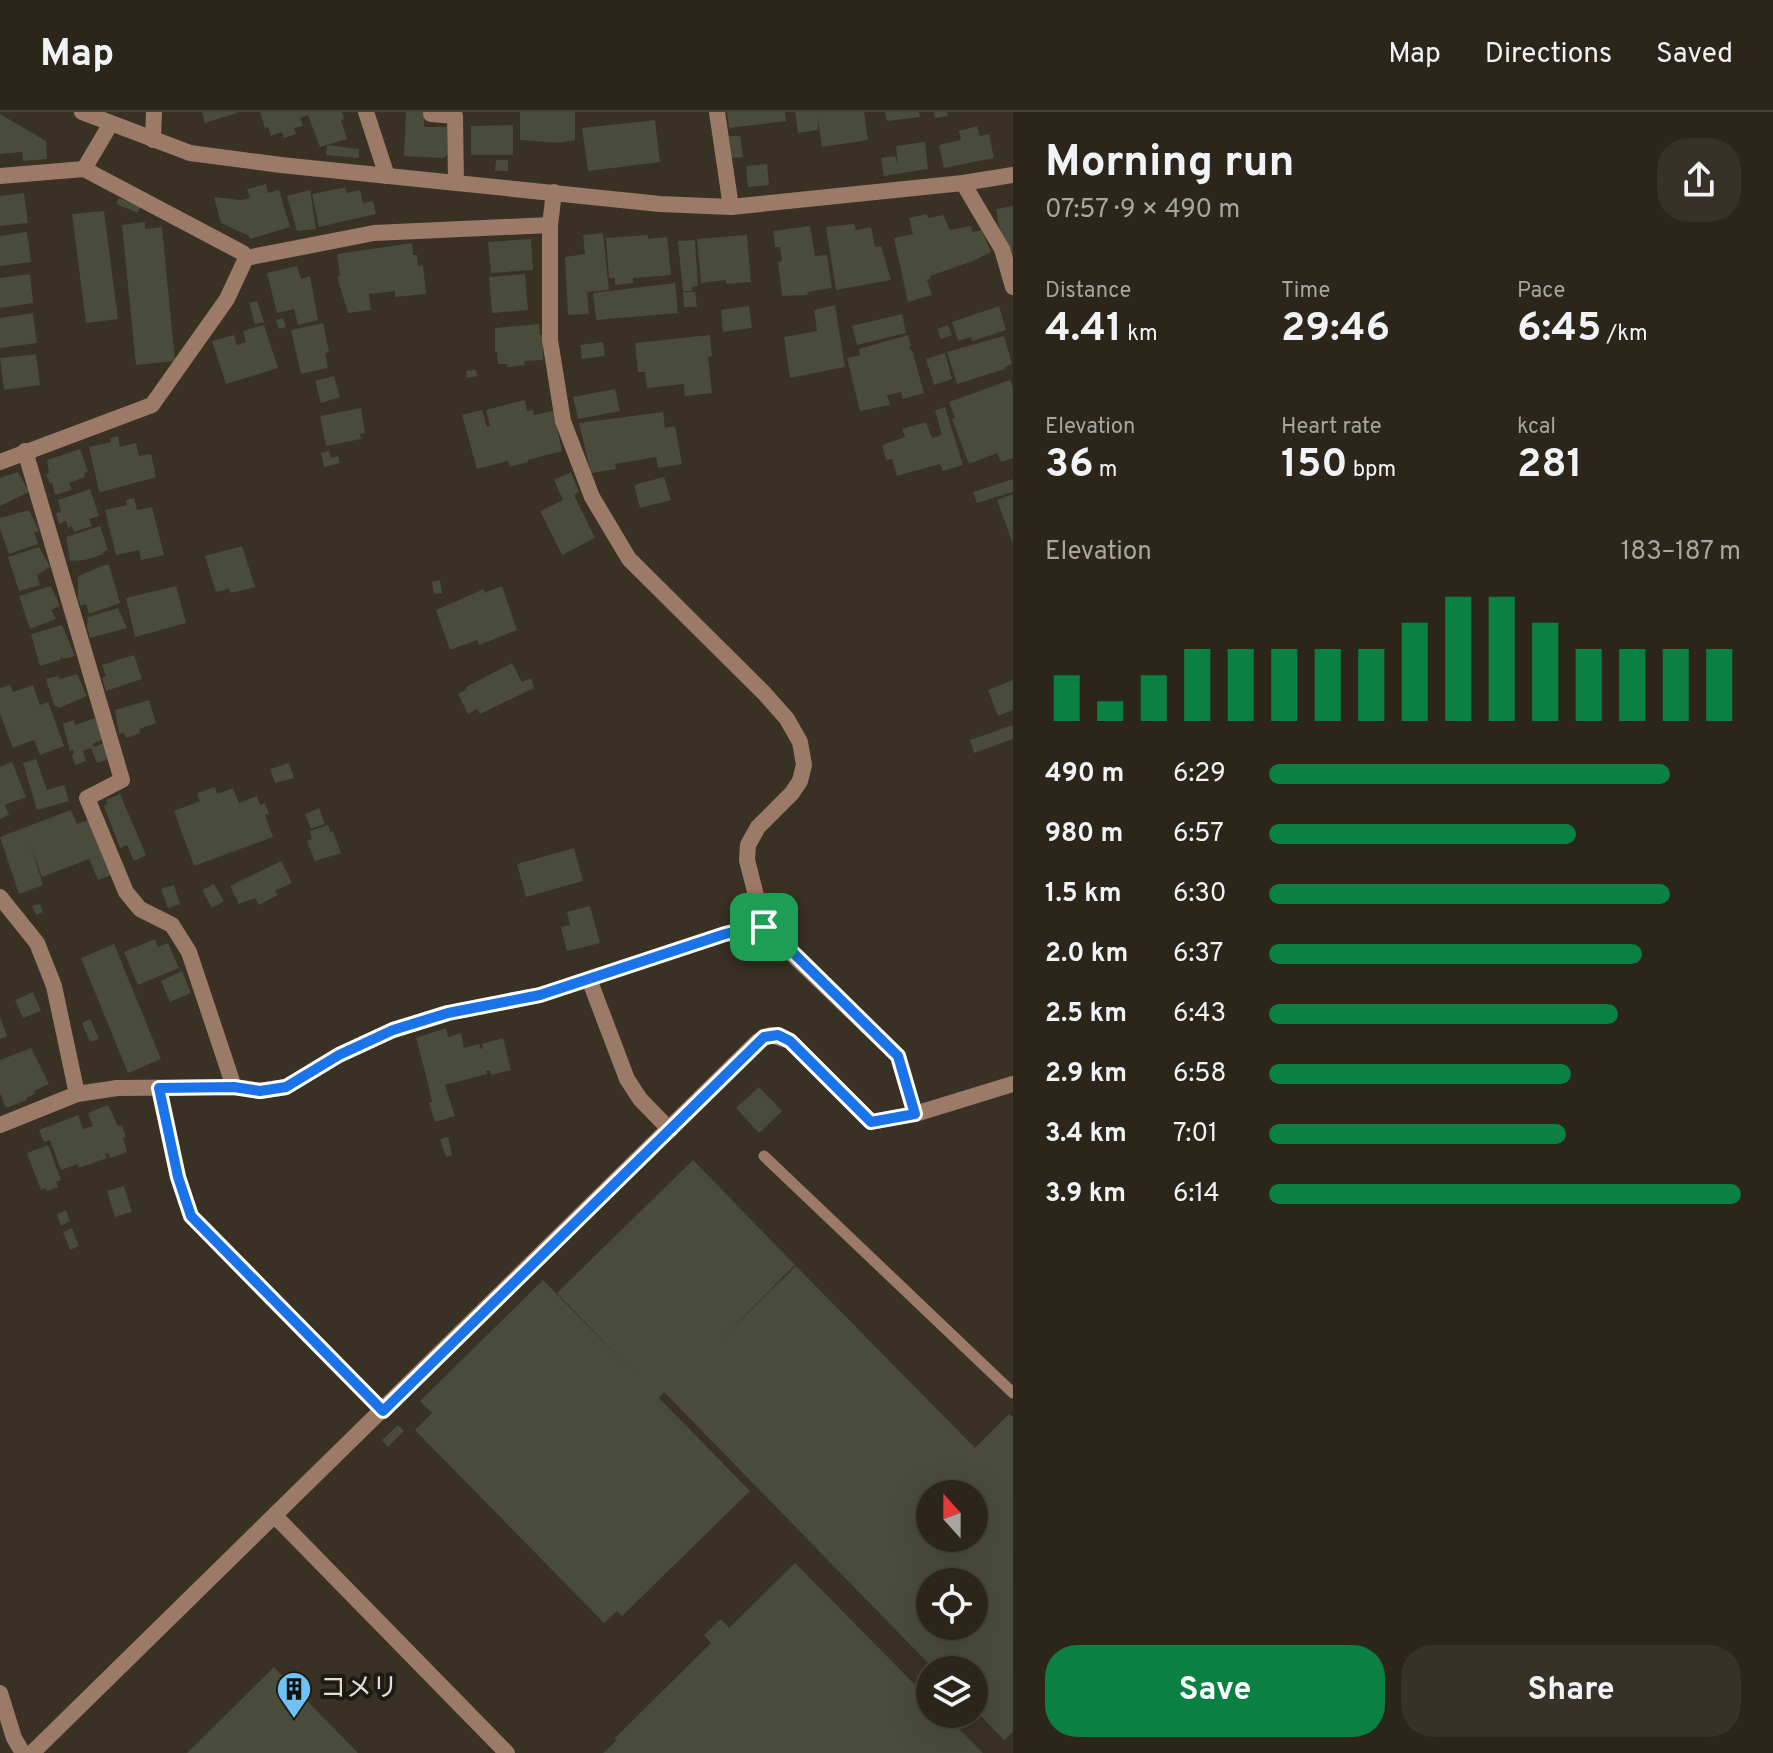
<!DOCTYPE html>
<meta charset="utf-8">
<style>
body{margin:0;font-family:Overpass,"Noto Sans JP",sans-serif;background:#373127;color:#f1f3f6;height:100vh;display:flex;flex-direction:column;font-size:30px;white-space:nowrap}
*{box-sizing:border-box;margin:0}
p{font-size:26px;color:#a6a5a2}
.icon{flex:none;width:44px;height:44px;fill:none;stroke:currentColor;stroke-width:2;stroke-linecap:round;stroke-linejoin:round}
.map{position:relative;flex:1;overflow:hidden}
.drawer{display:flex;flex-direction:column;background:#2b251a;width:760px}
.drawer>*{flex:none}
.needle{width:52px;rotate:339deg}
.controls{position:absolute;left:916px;top:1368px;display:grid;gap:16px}
.controls a{display:grid;place-items:center;width:72px;height:72px;border-radius:50%;background:#2b251a;box-shadow:0 8px 32px #0002,0 0 0 2px #474239;font-size:40px}
.pin{position:absolute;display:grid;place-items:center;width:68px;height:68px;color:#fff;margin:-34px;border-radius:16px;box-shadow:0 4px 12px #0006}
.round{display:grid;place-items:center;flex:none;width:84px;height:84px;border-radius:32px;background:#373127}
.overview{display:flex;align-items:center;justify-content:space-between;height:136px;padding:0 32px}
h1{font-size:44px;font-weight:700;line-height:60px}
.metrics{display:grid;grid-template-columns:repeat(3,1fr);gap:12px;height:136px;padding:8px 32px}
.metrics div{display:grid;align-content:center}
.metrics b{font-size:40px;font-weight:700}
.metrics small{font-size:22px;font-weight:400}
.metrics p{font-size:22px}
.chart{height:224px;padding:16px 32px}
.chart p{display:flex;justify-content:space-between}
.chart svg{width:100%;height:144px;margin-top:8px;stroke:#0b8043;stroke-width:6}
.button{display:flex;gap:16px;margin-top:auto;padding:16px 32px}
.button a{flex:1;height:92px;border-radius:32px;background:#0b8043;color:#fff;font-size:32px;font-weight:700;line-height:92px;text-align:center}
.button a+a{background:#373127;color:#f1f3f6}
ul{padding:0 32px;list-style:none;font-size:26px}
li{display:grid;grid-template-columns:128px 96px 1fr;align-items:center;height:60px}
li i{height:20px;border-radius:10px;background:#0b8043}
header{display:flex;align-items:center;gap:48px;box-sizing:border-box;height:112px;padding:0 40px;background:#2b251a;border-bottom:2px solid #474239}
header strong{font-size:38px}
nav{display:flex;gap:44px;margin-inline-start:auto;font-size:28px}
main{display:flex;flex:1;min-height:0}
.map>svg:first-child{display:block}
.building{fill:#494b3b;fill-rule:evenodd}
.lines{fill:none;stroke-linecap:round;stroke-linejoin:round}
.service{stroke:#9c7a68;stroke-width:11}
.minor{stroke:#9c7a68;stroke-width:16}
.tertiary{stroke:#9c7a68;stroke-width:16}
.route-casing{stroke:#fff;stroke-width:16}
.route{stroke:#1a73e8;stroke-width:10}
.labels{text-anchor:middle;dominant-baseline:central;stroke-width:8;stroke-linejoin:round;paint-order:stroke}
.poi-label{font-size:26px;fill:#e2ddd4;stroke:#1d1913;text-anchor:start}
</style>
<header>
<strong>Map</strong>
<nav><a>Map</a><a>Directions</a><a>Saved</a></nav>
</header>
<main>
<div class="map">
<svg width="1013" height="1641" viewBox="0 0 1013 1641">
<rect width="100%" height="100%" fill="#393123"/>
<g class="building">
<path d="M202,0H237V1L205,11Z"/>
<path d="M260,0H342L344,7L341,8L347,27L320,35L308,3L300,6L303,14L294,16L296,22L284,26L282,20L271,24L268,15L265,16Z"/>
<path d="M406,0H424V15H447V43L444,46L404,44Z"/>
<path d="M520,0H575V28L558,31L520,28Z"/>
<path d="M727,0H785L786,9L729,16Z"/>
<path d="M795,0H864L868,28L822,35L818,7V18L798,21Z"/>
<path d="M885,0H919L920,5L887,9Z"/>
<path d="M934,0H947L948,4L935,6Z"/>
<path d="M0,2L46,29L47,47L23,49L22,40L0,42Z"/>
<path d="M655,8L660,50L588,59L582,16Z"/>
<path d="M513,13V43H471V14Z"/>
<path d="M977,14L980,24L989,22L994,46L944,56L939,33L961,28L959,19Z"/>
<path d="M729,24H740L743,45L732,46Z"/>
<path d="M925,30L928,57L884,64L881,46L895,44L898,54L896,34Z"/>
<path d="M327,33L359,37V46L326,43Z"/>
<path d="M496,48H508V59H495Z"/>
<path d="M767,52L769,73L748,75L746,54Z"/>
<path d="M266,72L268,81L279,78L290,115L250,127L249,124L221,111L214,85L241,88L250,86L247,77Z"/>
<path d="M342,76H345L347,81L360,78L363,91L373,89L376,102L319,115L312,82Z"/>
<path d="M310,78L316,117L297,119L287,84Z"/>
<path d="M24,81L28,111L0,114V84Z"/>
<path d="M119,86L140,95L138,101L116,92Z"/>
<path d="M1013,94V149L999,115L996,97Z"/>
<path d="M104,99L118,207L86,211L72,102Z"/>
<path d="M927,102L928,106L943,103L950,118L971,114L972,120L982,118L991,140L973,149L930,164L931,167L927,168L932,183L908,190L894,126L913,122L909,106Z"/>
<path d="M145,110V117L162,115L175,249L136,253L122,113Z"/>
<path d="M854,112L856,118L871,115L875,135L881,134L891,168L836,178L826,115Z"/>
<path d="M810,114L815,144L827,143L832,176L807,180L808,183L782,184L778,150L782,149L780,135H775L773,119Z"/>
<path d="M27,120L31,150L0,154V124Z"/>
<path d="M603,121L609,178L587,180L589,202L568,203L565,145L585,142L583,123Z"/>
<path d="M648,123V127L667,125L671,163L633,166V171L615,173V166H609L606,126Z"/>
<path d="M747,123L751,170L726,172V168L701,171L697,127Z"/>
<path d="M531,127L533,158L491,161L488,130Z"/>
<path d="M695,128L698,174L692,175V179H683L678,129Z"/>
<path d="M412,131L413,143H417L418,154L423,153L426,182L395,185V179L369,182L371,198L348,201L337,165L340,164L337,142Z"/>
<path d="M297,154L301,167L310,164L318,208L298,213L294,197L277,201L267,161Z"/>
<path d="M30,162L33,191L0,196V166Z"/>
<path d="M525,162L528,198L492,201L489,165Z"/>
<path d="M675,171L678,201L596,208L593,181Z"/>
<path d="M683,180H695L697,195H684Z"/>
<path d="M257,189L264,210L255,212L249,191Z"/>
<path d="M835,193L845,255L790,266L784,225L817,219L814,198Z"/>
<path d="M749,194L752,216L723,220L721,198Z"/>
<path d="M999,194L1006,218L972,229L971,225L958,229L952,210Z"/>
<path d="M33,201L37,231L0,236V206Z"/>
<path d="M902,202L906,221L857,233L852,214Z"/>
<path d="M283,206L286,215L279,217L276,208Z"/>
<path d="M323,211L329,240L325,241L328,256L301,262L291,218Z"/>
<path d="M539,212L540,223H543V248L524,249L525,253L507,255V252H498L497,240H495V216Z"/>
<path d="M264,213L278,256L226,272L212,229L234,223L237,233L246,230L243,219Z"/>
<path d="M948,213L952,223L941,227L937,217Z"/>
<path d="M710,223L712,244L708,245L712,281L685,284L684,272L647,276L645,260H638L635,231Z"/>
<path d="M908,223L911,234H909L910,238H912L924,281L903,287L901,280L887,283L890,293L860,299L847,246L860,243L859,237Z"/>
<path d="M1004,224L1012,252L1004,255L1005,257L957,272L947,240Z"/>
<path d="M603,230L605,244L582,247L580,233Z"/>
<path d="M945,241L952,267L934,273L926,247Z"/>
<path d="M36,242L40,273L4,278L0,246Z"/>
<path d="M476,258L477,264L467,266L466,259Z"/>
<path d="M334,264L340,285L321,291L315,269Z"/>
<path d="M1010,268L1013,275V346L1001,350L997,341L969,352L952,307L955,306L949,290Z"/>
<path d="M615,277L620,299L578,307L573,285Z"/>
<path d="M525,288L527,299L533,298L534,303L553,299L562,339L528,348V350L510,355L508,349L477,357L462,303L482,298L487,315L490,314L486,298Z"/>
<path d="M945,295L963,353L943,359L940,352L897,364L892,347L886,348L882,333L905,325L902,317L926,310L932,326L942,323L935,298Z"/>
<path d="M361,296L365,321L360,322L361,327L326,334L320,304Z"/>
<path d="M663,300L665,316L675,314L682,352L658,356L656,345L615,352L616,357L591,361L579,311Z"/>
<path d="M118,324L120,335L136,331L139,344L151,342L156,365L101,380L99,379L89,335L111,330L110,326Z"/>
<path d="M80,337L88,360L84,361L85,365L69,371L72,378L55,383L52,370L50,372L46,362L49,361L47,348Z"/>
<path d="M329,339L331,346L338,344L340,351L324,355L321,341Z"/>
<path d="M18,360L29,380L0,394V366Z"/>
<path d="M571,360L579,380L574,383L595,426L562,443L540,399L563,388L554,368Z"/>
<path d="M664,365L671,388L640,396L634,373Z"/>
<path d="M1013,367V380L977,391L973,380Z"/>
<path d="M90,377L99,404L89,407L92,414L74,420L72,414L68,416L66,409L59,412L56,401L61,400L58,388Z"/>
<path d="M1013,382V432L997,388Z"/>
<path d="M134,386L137,398L152,395L164,443L141,448L139,438L116,443L105,398L127,393L126,388Z"/>
<path d="M29,398L39,419L34,420L38,432L9,442L0,417V406Z"/>
<path d="M100,414L108,438L103,440L104,442L85,448L70,449L66,425Z"/>
<path d="M242,434L255,475L231,481L229,477L216,480L205,444Z"/>
<path d="M39,435L50,455L37,463L40,473L19,479L8,445Z"/>
<path d="M105,453H109L120,491L89,502L86,492L81,494L78,487V464Z"/>
<path d="M440,468L442,481L434,482L432,470Z"/>
<path d="M51,474L60,494L51,498L56,507L30,517L19,484Z"/>
<path d="M176,474L186,511L135,525L126,486Z"/>
<path d="M502,474L517,518L479,533L477,528L450,538L436,498L484,477V481Z"/>
<path d="M118,496L127,516L90,526L87,516L88,505Z"/>
<path d="M62,513L75,544L63,547L62,544L60,548L40,554L31,522Z"/>
<path d="M134,543L142,567L106,579L102,566L106,564L102,553Z"/>
<path d="M512,551L522,570L531,566L534,576L480,602L477,597L468,602L458,582L467,577L466,575Z"/>
<path d="M77,562L87,584L59,596L54,593L46,567L58,564L60,567Z"/>
<path d="M1013,568V598L998,604L988,578Z"/>
<path d="M10,573L13,580L33,573L40,593L48,590L64,634L40,643L34,628L13,636L0,602V576Z"/>
<path d="M149,588L156,611L139,617L140,621L126,626L124,621L119,622L115,598Z"/>
<path d="M95,606L104,627L93,632L94,635L105,631L111,646L97,651L91,636L83,639L86,649L75,653L72,643L74,642L73,637L70,639L63,612L74,608L75,613Z"/>
<path d="M1013,613V627L974,641L970,628Z"/>
<path d="M36,647L47,678L64,673L69,689L37,698L23,651Z"/>
<path d="M12,650L26,685L5,693L9,703L0,707V655Z"/>
<path d="M289,651L294,666L275,671L270,657Z"/>
<path d="M215,675L217,682L233,676L239,691L257,684L260,693L265,691L269,702L265,703L273,725L194,754L174,699L200,689L197,681Z"/>
<path d="M120,682L146,743L134,749L127,733L120,736L104,694L108,692L106,688Z"/>
<path d="M319,696L325,712L311,717L305,702Z"/>
<path d="M71,698L77,712L94,706L115,762L98,768L89,747L42,765L31,734L43,773L19,782L0,725Z"/>
<path d="M328,713L330,720L333,719L341,741L315,749L307,729L312,727L310,719Z"/>
<path d="M574,736L583,769L526,785L517,752Z"/>
<path d="M281,749L292,771L275,779L278,783L259,793L255,786L239,792L230,774Z"/>
<path d="M214,772L224,789L212,796L202,778Z"/>
<path d="M174,773L180,792L168,796L161,777Z"/>
<path d="M40,792L43,800L36,803L32,794Z"/>
<path d="M590,794L600,831L567,839L561,815L570,813L567,800Z"/>
<path d="M155,827L158,835L168,831L179,856L138,873L124,840Z"/>
<path d="M114,832L161,947L128,961L81,846Z"/>
<path d="M182,859L191,881L170,890L161,869Z"/>
<path d="M33,880L41,899L23,906L15,888Z"/>
<path d="M0,905L7,924L0,927Z"/>
<path d="M90,907L99,927L90,930L82,911Z"/>
<path d="M446,916L448,925L461,921L464,936L479,932L481,937L483,936L482,932L503,926L511,958L491,963L490,958L486,959L487,962L445,973L455,1004L435,1010L429,991L432,990L428,971L416,926Z"/>
<path d="M31,936L49,972L34,979L35,982L26,986L27,988L6,996L0,981V948Z"/>
<path d="M759,975L782,999L759,1021L736,996Z"/>
<path d="M108,993L118,1014L122,1013L126,1025L123,1026L127,1040L110,1046L108,1041L105,1042L107,1046L79,1056L77,1052L61,1058L50,1028L44,1030L39,1018L78,1003L83,1017L93,1014L88,1001Z"/>
<path d="M448,1025L452,1043L446,1045L440,1027Z"/>
<path d="M48,1033L61,1068L56,1070L58,1075L47,1079L45,1076L41,1078L27,1041Z"/>
<path d="M693,1048L795,1153L722,1226L796,1154L975,1336L1009,1302L1013,1305V1620L1004,1628L974,1597V1558H935L664,1280L659,1286L750,1379L622,1504L617,1499L604,1511L415,1318L432,1301L420,1289L543,1168L633,1260L557,1181ZM930,1382H974V1426H930ZM930,1470H974V1514H930Z"/>
<path d="M124,1074L132,1100L115,1105L107,1079Z"/>
<path d="M66,1098L70,1109L61,1114L57,1102Z"/>
<path d="M72,1116L79,1134L70,1138L63,1120Z"/>
<path d="M398,1313L404,1319L388,1335L382,1328Z"/>
<path d="M795,1451L930,1588V1602H944L983,1641H603L617,1628L615,1626L711,1531L704,1523L721,1507L729,1516Z"/>
<path d="M274,1555L358,1641H187Z"/>
</g>
<g class="lines">
<path class="service" d="M764,1044L1013,1281"/>
<g class="minor">
<path d="M366,0L387,64"/>
<path d="M717,0L731,95"/>
<path d="M431,2L455,4L456,71"/>
<path d="M153,28L154,0"/>
<path d="M84,57L110,13"/>
<path d="M0,64L84,57L243,141L246,146"/>
<path d="M963,71L1002,137L1013,175"/>
<path d="M554,80L550,113V228L563,309L592,385L629,447L764,581L787,607L800,630L804,653L800,669L792,681L758,715L748,733L747,748L764,815L898,944L915,1002"/>
<path d="M25,339L122,668L87,686L126,780L140,797L172,813L189,840L234,975"/>
<path d="M0,350L152,293L227,187L246,146L374,121L550,113"/>
<path d="M0,785L37,831L54,874L77,982"/>
<path d="M589,867L627,967L640,987L670,1018"/>
<path d="M159,976L178,1065L191,1104L383,1299"/>
<path d="M0,1013L77,982L117,976L234,975L260,979L286,975L339,943L393,918L448,901L540,883L725,822L764,815"/>
<path d="M0,1581L14,1626L23,1641"/>
</g>
<g class="tertiary">
<path d="M82,0L190,41L281,53L660,92L731,95L963,71L1013,63"/>
<path d="M275,1404L507,1641"/>
<path d="M32,1641L758,929L771,923L790,929L871,1010L915,1002L1013,972"/>
</g>
</g>
<g class="lines">
<g class="route-casing">
<path id="route" d="M758,814L771,819L898,944L915,1002L871,1010L790,929L778,923L764,925L383,1299L191,1104L178,1065L159,976L234,975L260,979L286,975L339,943L393,918L448,901L540,883L725,822Z"/>
</g>
<use href="#route" class="route"/>
</g>
<defs>
<g id="building-pin" transform="scale(1.8)"><path d="M0 17L-7.5 6A9.5 9.5 0 1 1 7.5 6Z" fill="#6ec2f3" stroke="#1d1913"/><path d="M-4-6H4V6H1V3H-1V6H-4ZM-2.5-4.3h1.7v1.8h-1.7ZM.8-4.3h1.7v1.8H.8ZM-2.5-1h1.7V.8h-1.7ZM.8-1h1.7V.8H.8Z" fill="#111"/></g>
</defs>
<g fill-rule="evenodd">
<use href="#building-pin" x="294" y="1577"/>
</g>
<g class="labels">
<g class="poi-label">
<text x="320" y="1577">コメリ</text>
</g>
</g>
</svg>
<div class="controls">
<a><svg class="needle" viewBox="-14 -14 28 28"><path d="M0-13l5 13h-10z" fill="#e53935"/><path d="M0 13l5-13h-10z" fill="#a6a5a2"/></svg></a>
<a><svg class="icon" aria-label="locate" viewBox="0 0 24 24"><circle cx="12" cy="12" r="6"/><path d="M12 2v4M12 18v4M2 12h4M18 12h4"/></svg></a>
<a><svg class="icon" aria-label="layers" viewBox="0 0 24 24"><path d="M12 4l9 5-9 5-9-5zM3 14l9 5 9-5"/></svg></a>
</div>
<div class="pin" style="left:764px;top:815px;background:#1e9e55"><svg class="icon" aria-label="arrive" viewBox="0 0 24 24"><path d="M6 21V4h12l-3 4 3 4H6"/></svg></div>
</div>
<section class="drawer">
<div class="overview"><div><h1>Morning run</h1><p>07:57 · 9 × 490 m</p></div><a class="round"><svg class="icon" aria-label="share" viewBox="0 0 24 24"><path d="M12 15V3M7 8l5-5 5 5M5 13v7h14v-7"/></svg></a></div>
<div class="metrics">
<div><p>Distance</p><b>4.41<small> km</small></b></div>
<div><p>Time</p><b>29:46</b></div>
<div><p>Pace</p><b>6:45<small> /km</small></b></div>
</div>
<div class="metrics">
<div><p>Elevation</p><b>36<small> m</small></b></div>
<div><p>Heart rate</p><b>150<small> bpm</small></b></div>
<div><p>kcal</p><b>281</b></div>
</div>
<div class="chart"><p><span>Elevation</span>183–187 m</p>
<svg viewBox="0 0 160 44" preserveAspectRatio="none"><path d="M5 44V30M15 44V38M25 44V30M35 44V22M45 44V22M55 44V22M65 44V22M75 44V22M85 44V14M95 44V6M105 44V6M115 44V14M125 44V22M135 44V22M145 44V22M155 44V22"/></svg>
</div>
<ul>
<li><b>490 m</b>6:29<i style="width:85%"></i></li>
<li><b>980 m</b>6:57<i style="width:65%"></i></li>
<li><b>1.5 km</b>6:30<i style="width:85%"></i></li>
<li><b>2.0 km</b>6:37<i style="width:79%"></i></li>
<li><b>2.5 km</b>6:43<i style="width:74%"></i></li>
<li><b>2.9 km</b>6:58<i style="width:64%"></i></li>
<li><b>3.4 km</b>7:01<i style="width:63%"></i></li>
<li><b>3.9 km</b>6:14<i style="width:100%"></i></li>
</ul>
<div class="button"><a>Save</a><a>Share</a></div>
</section>
</main>
